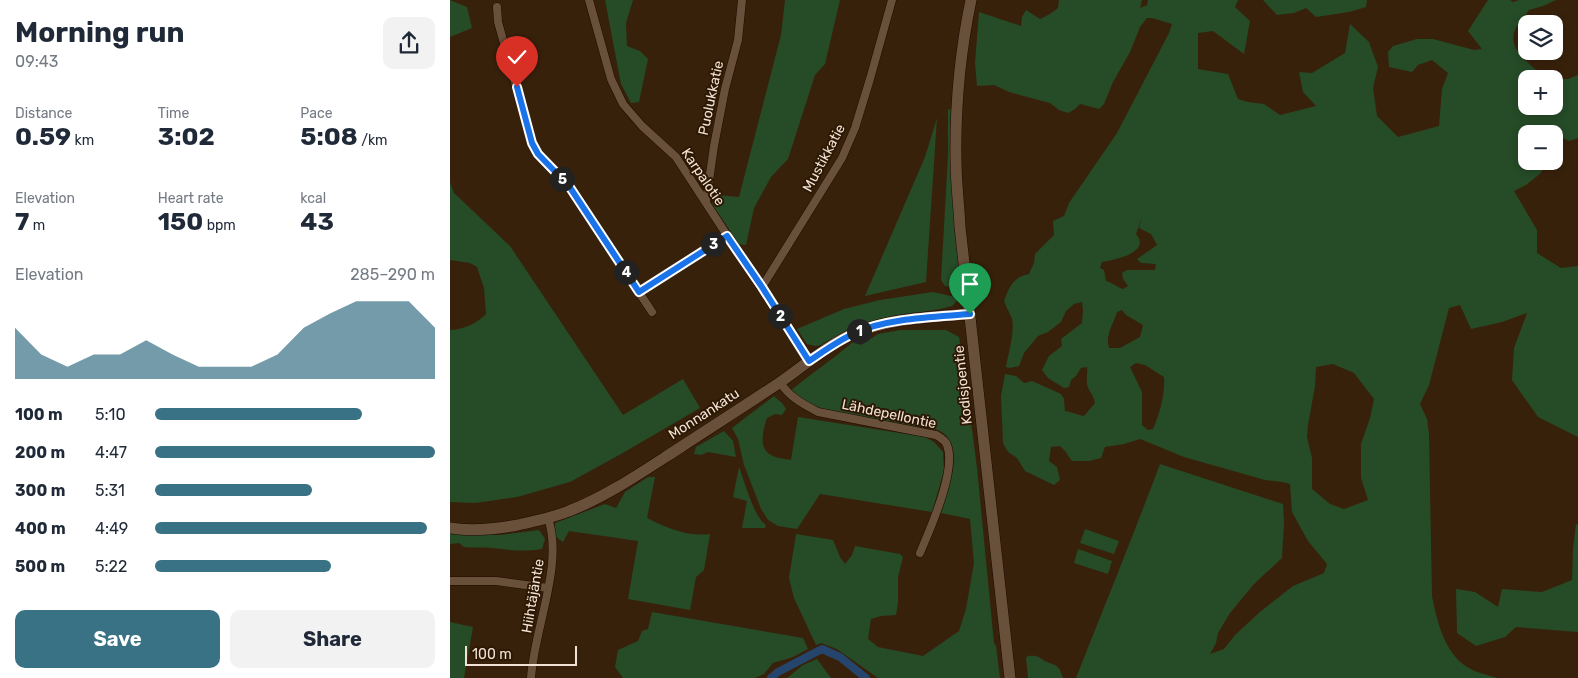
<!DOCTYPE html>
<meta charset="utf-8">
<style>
body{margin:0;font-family:Rubik,sans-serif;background:#f2f2f3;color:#1f2937;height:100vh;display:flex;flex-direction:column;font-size:19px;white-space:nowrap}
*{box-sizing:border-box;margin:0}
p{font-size:16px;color:#747a83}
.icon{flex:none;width:28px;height:28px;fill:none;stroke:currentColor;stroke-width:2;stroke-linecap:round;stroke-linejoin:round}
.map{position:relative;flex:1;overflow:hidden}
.drawer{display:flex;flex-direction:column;background:#fff;width:450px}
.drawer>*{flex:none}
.tools{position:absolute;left:1068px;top:15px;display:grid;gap:10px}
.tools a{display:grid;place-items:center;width:45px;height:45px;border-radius:10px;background:#fff;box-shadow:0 2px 8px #0003;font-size:25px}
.scale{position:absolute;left:15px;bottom:12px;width:112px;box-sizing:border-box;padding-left:5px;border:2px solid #f2e2d5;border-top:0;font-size:14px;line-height:18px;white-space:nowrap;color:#f2e2d5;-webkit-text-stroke:4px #2d1803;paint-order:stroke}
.pin{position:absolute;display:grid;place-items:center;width:42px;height:42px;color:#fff;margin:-51px -21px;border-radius:50% 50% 50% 0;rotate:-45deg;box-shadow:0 0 5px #0007}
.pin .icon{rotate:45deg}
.km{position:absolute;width:25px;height:25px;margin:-12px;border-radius:50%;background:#222;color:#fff;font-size:14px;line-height:25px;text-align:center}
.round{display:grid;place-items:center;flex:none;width:52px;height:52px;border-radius:10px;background:#f2f2f3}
.head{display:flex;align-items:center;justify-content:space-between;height:85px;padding:0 15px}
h1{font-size:28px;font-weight:700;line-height:38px}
.figures{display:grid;grid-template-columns:repeat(3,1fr);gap:8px;height:85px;padding:5px 15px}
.figures div{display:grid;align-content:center}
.figures b{font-size:25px;font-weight:700}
.figures small{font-size:14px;font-weight:400}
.figures p{font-size:14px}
.chart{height:140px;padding:10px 15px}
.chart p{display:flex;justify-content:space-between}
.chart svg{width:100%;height:90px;margin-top:5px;fill:#397185;opacity:.7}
.cta{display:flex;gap:10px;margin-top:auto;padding:10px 15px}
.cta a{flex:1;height:58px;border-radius:10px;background:#397185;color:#fff;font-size:20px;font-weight:700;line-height:58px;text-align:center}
.cta a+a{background:#f2f2f3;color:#1f2937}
ul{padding:0 15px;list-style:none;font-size:16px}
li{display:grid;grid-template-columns:80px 60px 1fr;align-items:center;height:38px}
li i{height:12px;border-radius:6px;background:#397185}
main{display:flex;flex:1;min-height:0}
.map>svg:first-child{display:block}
.green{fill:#264b27;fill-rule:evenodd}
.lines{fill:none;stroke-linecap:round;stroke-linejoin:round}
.canal{stroke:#25456c;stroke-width:8}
.street-casing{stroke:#1e0a00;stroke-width:9}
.secondary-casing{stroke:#1e0a00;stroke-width:12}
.street{stroke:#69503a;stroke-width:8}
.secondary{stroke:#69503a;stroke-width:11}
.route-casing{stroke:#fff;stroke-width:10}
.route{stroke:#1a73e8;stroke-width:6}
.labels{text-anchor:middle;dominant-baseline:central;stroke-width:4;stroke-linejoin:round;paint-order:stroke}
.street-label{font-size:14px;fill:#f2e2d5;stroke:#2d1803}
</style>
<main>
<section class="drawer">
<div class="head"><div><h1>Morning run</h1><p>09:43</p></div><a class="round"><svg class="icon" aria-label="share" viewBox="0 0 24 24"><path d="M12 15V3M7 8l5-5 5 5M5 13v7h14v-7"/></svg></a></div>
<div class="figures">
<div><p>Distance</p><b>0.59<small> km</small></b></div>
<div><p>Time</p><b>3:02</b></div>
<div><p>Pace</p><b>5:08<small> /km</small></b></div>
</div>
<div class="figures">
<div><p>Elevation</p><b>7<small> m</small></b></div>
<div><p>Heart rate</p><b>150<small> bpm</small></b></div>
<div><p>kcal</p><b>43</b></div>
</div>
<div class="chart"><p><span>Elevation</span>285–290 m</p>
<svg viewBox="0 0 160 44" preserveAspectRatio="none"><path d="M0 44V19L10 32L20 38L30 32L40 32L50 25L60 32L70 38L80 38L90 38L100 32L110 19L120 12L130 6L140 6L150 6L160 19V44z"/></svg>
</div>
<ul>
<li><b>100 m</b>5:10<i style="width:74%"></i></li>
<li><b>200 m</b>4:47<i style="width:100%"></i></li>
<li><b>300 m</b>5:31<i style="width:56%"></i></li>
<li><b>400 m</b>4:49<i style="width:97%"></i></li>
<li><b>500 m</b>5:22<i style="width:63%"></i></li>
</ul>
<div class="cta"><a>Save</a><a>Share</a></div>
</section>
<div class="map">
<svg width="1128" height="678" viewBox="0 0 1128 678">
<rect width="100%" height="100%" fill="#38210b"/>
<g class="green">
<path d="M0,0L17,7L22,28L0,37Z"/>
<path d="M155,0H183L176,23L177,46L190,51L198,59L189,102L181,103L171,84Z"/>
<path d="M335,0H390L375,64L365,75L338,159L321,177L304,208L296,245L289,244L262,204L267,195L289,197L331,35Z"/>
<path d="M609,0H692L690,8L697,5L698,0H788L785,7L800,21L794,54L763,31L748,33V69L778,74L788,99L798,102L814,104L830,115L866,106L853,92L849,72L862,73L895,53L900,24L919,42L928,67L923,88L927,116L948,137L989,126L992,89L998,73L982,60L968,65L962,72L939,67L938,52L943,46L967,39H983L1024,50L1032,49L1018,31L1038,0H1060L1063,2L1069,0H1106L1093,6L1079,10C1074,17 1066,25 1064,33C1059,53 1084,66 1097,79H1076V106H1104V79H1118L1128,75V138L1119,141L1101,133L1076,134V161L1094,162L1091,173L1076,185L1064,191L1087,230V253L1111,268L1128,266V437L1088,417L1062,380L1064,348L1077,313L1052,322L1021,329L1010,305L999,308L979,385L970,404L977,419L979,434L982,596C987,621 994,652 1017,667C1025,672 1037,675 1047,678H626C654,607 683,536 710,464L833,504L834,522L832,558L804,584L780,613L768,633L766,643L760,654L774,649L785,635L811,611L843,586L874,573L877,564L858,541L842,512L840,484L832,482L815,480L734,457L690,439L674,444L655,447L651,458L639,461H622L615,451L610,446L601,447L599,461L607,467L610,480L604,485L575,471L567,458L558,452L553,443L551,396L555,374L566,376L574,383L582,381L611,394L614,399L615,411C622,412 628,415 634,416L645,403C644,395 638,391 637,384C636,378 638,373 637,367L631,368L626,376L621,380L619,387L614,388L598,378L592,370L599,356L612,346L611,339L632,323L633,310L632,302L624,304L616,311L611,322L598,332L588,336L574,353L569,366L560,368L556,367C558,355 565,331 562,319C561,315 556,307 554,301C559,287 563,277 579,274L584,263L585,254L604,235L603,221L614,216L619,203L667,133L719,33L722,24L702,18H697L690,27L680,52L663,82L654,104L649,109L630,104L625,109L618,113L609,110L600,103L559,92L544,85L527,86L525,63L529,12L571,26L572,17L576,10L590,19L600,14L608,8ZM692,217L689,228L701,234L707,245L687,259L691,263L706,264L705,270H677L672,273L673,279L678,286L673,289C667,287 663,283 656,281L654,270L650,268L652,262C663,260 702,253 686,234ZM672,310L676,315L693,325L690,337L670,348H659C655,335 663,325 667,312ZM686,363L695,365L714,377C715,394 710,413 703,429L698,430L692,425V392L680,367ZM883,364L904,373L924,399L920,418L911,444V478L918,500L894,509L880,504L862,489V458L857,437L858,425L865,386L866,367Z"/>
<path d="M813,0H917L916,7L899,12L866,17L856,8L844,13L827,15Z"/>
<path d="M498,109L501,110L500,146L512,288L495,286L491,280L498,155Z"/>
<path d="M487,118L476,282L415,296L475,157Z"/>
<path d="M0,182L4,193L60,246L173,415L233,379L250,408L171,454L120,482L67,497L25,503L0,502V330C12,330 28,323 36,314L34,288L27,267L20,263L0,260Z"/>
<path d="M483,292L510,298L502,306L490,309L430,319L397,330L373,345L365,346L357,344L347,329L394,309L430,300Z"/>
<path d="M450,330H496L509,337L513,360L527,468L544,643L546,646L550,678H428L387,649L371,643L366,645L344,598L339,578L346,534L383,540L390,557L395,564L402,555L405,546L450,554L453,557L448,577V603L446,615L431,616L421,619L418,639L428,647L473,656L509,631L516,609L524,563L520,519L491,513C497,492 517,446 490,431C480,426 466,426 455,426L367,409L340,391C361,374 383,359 403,342L411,345L428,334Z"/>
<path d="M324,396L332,403L336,409L332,415L325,414L317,418C313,430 308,448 321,455C326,458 335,459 341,460L348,417L475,437L484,442L493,452L494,471L482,512L370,494L347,529L328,526L318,520L311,509L294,465L288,439L282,428Z"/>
<path d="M274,431L283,441L286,457L258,452L251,455L244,454L246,447Z"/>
<path d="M289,467C295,482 303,516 316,525L315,528H292L297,501L283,497Z"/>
<path d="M198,477H205L197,518C217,528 237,537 260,534L254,570L246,577L240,610L178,599L188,541L119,531L113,542L105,536V523L155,504L166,508L175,492Z"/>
<path d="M1126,524L1128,525V632L1066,627L1055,637L1026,646L1007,633L1006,589L1025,592L1048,607L1052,589L1092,592L1122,580L1123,548Z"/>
<path d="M635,529L669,541L664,554L630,543Z"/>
<path d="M89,530L95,539L92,549C72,552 62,550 43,548C34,547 23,548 14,547L9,543L0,544V534L50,535Z"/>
<path d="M628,549L662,561L658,574L624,563Z"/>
<path d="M202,612L353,638L358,649L343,657L323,663L314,674L305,678H173L165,667L168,650L188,641L192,631L198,629Z"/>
<path d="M0,622L23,627L14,678H0Z"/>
<path d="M578,656C590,655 588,658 597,662C608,666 609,666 613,678H578L576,658Z"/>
<path d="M367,659L381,678H337L353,665Z"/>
</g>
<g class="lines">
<path class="canal" d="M321,678L328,672L372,649L390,657L416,678"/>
<g class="street-casing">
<g id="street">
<path d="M139,0L161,79L173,104L192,126L226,157L359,361"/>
<path d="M47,7L48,22L82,143L88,154L119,186L202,312"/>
<path d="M256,202L264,146L275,89L288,40L292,0"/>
<path d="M312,287L392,158L405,128L420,79L442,0"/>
<path d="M189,292L277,236"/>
<path d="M330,382C339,397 353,404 368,412L486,435C491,438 495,440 497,445C507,470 480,529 470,553"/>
<path d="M0,581H46L98,588"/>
<path d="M81,678C84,629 114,565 98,518"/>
</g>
</g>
<g class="secondary-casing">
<g id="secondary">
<path d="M521,0C510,53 505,107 506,161C506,183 509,205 510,227L560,678"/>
<path d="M0,528C23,532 46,529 68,525C85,521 102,518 119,511C158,496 195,470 231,447C263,426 296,405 329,383C354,366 379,343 408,332C442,318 483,317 520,314"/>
</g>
</g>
<use href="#street" class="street"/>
<use href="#secondary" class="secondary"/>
</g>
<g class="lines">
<g class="route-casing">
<path id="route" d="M67,87L82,143L88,154L119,186L189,292L277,236L312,287L359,361C374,351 389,340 405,333C436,318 486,317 520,314"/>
</g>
<use href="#route" class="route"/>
</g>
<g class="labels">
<g class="street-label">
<text transform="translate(261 98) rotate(-78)">Puolukkatie</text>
<text transform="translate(374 158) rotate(-62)">Mustikkatie</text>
<text transform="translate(253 177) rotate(56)">Karpalotie</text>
<text transform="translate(513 385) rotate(-96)">Kodisjoentie</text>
<text transform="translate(254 414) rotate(-33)">Monnankatu</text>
<text transform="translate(439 414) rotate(12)">Lähdepellontie</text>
<text transform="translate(83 596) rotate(-80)">Hiihtäjäntie</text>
</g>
</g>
</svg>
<div class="tools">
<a><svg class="icon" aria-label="layers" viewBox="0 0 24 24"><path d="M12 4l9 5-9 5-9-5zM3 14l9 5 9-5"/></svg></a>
<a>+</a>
<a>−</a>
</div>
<div class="scale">100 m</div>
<div class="pin" style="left:520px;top:314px;background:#1e9e55"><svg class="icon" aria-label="arrive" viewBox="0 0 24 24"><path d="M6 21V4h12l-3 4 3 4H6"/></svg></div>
<div class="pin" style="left:67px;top:87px;background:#d93025"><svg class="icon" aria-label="check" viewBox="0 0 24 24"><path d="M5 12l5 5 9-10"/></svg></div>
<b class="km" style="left:409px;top:331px">1</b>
<b class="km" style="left:330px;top:316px">2</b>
<b class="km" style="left:263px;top:244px">3</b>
<b class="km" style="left:176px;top:272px">4</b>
<b class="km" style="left:112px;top:179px">5</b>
</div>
</main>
